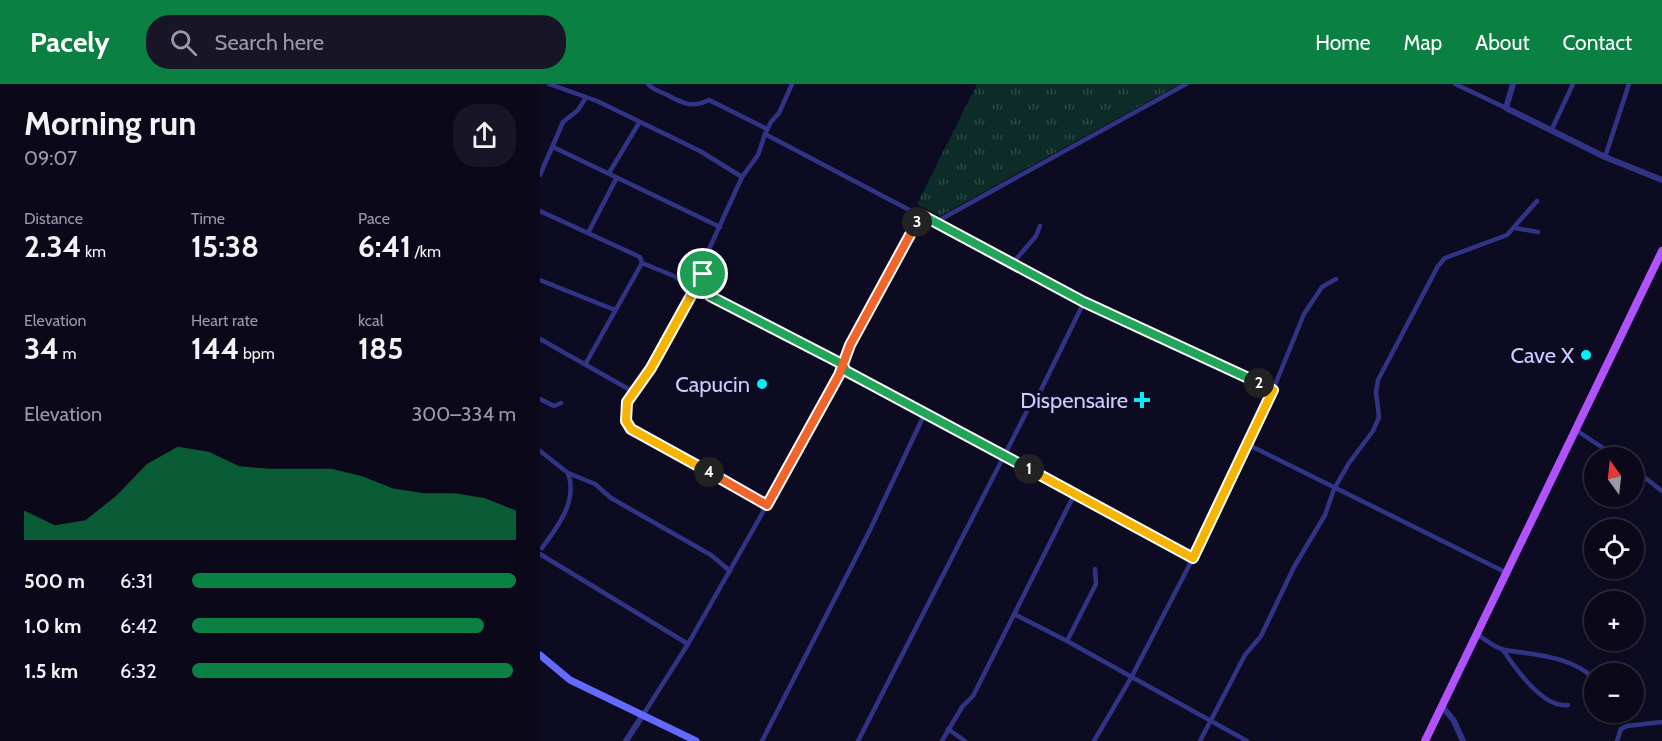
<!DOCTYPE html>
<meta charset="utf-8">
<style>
body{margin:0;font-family:Cabin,sans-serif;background:#181626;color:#f1f3f6;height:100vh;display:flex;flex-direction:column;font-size:22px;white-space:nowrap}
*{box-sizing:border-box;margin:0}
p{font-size:20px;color:#999aa2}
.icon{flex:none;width:33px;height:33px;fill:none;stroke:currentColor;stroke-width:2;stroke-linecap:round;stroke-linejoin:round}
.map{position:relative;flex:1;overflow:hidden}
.details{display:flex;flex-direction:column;background:#0a0819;width:540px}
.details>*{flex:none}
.needle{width:39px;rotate:345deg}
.tools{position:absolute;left:1044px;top:363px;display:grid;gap:12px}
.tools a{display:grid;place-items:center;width:60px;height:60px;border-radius:50%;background:#0a0819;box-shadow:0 2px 4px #0004,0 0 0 2px #2a2938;font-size:30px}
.pin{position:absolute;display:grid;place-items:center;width:51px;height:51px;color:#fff;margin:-26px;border:3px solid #fff;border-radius:50%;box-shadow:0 2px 6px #0007}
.km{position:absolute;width:30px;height:30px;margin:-15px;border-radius:50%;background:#222;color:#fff;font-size:16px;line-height:30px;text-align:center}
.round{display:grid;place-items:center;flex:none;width:63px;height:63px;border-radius:24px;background:#181626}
.summary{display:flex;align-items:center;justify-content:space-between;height:102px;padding:0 24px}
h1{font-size:33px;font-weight:800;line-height:45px}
.stats{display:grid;grid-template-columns:repeat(3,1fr);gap:9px;height:102px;padding:6px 24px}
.stats div{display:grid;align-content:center}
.stats b{font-size:30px;font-weight:800}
.stats small{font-size:16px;font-weight:400}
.stats p{font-size:16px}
.chart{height:168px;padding:12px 24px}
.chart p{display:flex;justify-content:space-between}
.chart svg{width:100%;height:108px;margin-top:6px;fill:#0b8043;opacity:.7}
ul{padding:0 24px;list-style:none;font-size:20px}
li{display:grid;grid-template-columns:96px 72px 1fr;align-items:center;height:45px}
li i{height:15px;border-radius:8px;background:#0b8043}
header{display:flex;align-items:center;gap:36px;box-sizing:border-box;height:84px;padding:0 30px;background:#0b8043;color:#fff}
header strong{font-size:28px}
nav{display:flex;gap:33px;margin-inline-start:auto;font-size:21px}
.search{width:420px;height:54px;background:#181626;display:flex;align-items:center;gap:15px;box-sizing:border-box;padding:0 21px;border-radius:24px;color:#999aa2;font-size:22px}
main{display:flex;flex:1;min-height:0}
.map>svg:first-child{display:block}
.grass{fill:url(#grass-tufts)}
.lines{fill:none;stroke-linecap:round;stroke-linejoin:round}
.minor{stroke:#313485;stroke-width:4.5}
.tertiary{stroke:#313485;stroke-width:6}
.secondary{stroke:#626aff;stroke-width:7}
.primary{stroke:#b152ff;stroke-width:8}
.split-1-casing{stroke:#fff;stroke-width:12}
.split-2-casing{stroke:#fff;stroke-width:12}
.split-3-casing{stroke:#fff;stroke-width:12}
.split-4-casing{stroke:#fff;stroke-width:12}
.split-5-casing{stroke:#fff;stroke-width:12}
.split-1{stroke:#22a559;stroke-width:8}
.split-2{stroke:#f5b400;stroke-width:8}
.split-3{stroke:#22a559;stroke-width:8}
.split-4{stroke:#f0652b;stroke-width:8}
.split-5{stroke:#f5b400;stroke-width:8}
.poi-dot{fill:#00f0f6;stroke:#0d0b21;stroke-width:2}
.labels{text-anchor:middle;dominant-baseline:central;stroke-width:6;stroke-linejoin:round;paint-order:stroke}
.poi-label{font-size:22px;fill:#cdcbff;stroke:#0d0b21;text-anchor:end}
</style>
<header>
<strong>Pacely</strong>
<div class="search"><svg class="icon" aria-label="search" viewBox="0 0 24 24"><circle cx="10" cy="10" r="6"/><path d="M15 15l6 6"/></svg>Search here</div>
<nav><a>Home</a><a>Map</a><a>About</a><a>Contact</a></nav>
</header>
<main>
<section class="details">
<div class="summary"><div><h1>Morning run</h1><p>09:07</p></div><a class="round"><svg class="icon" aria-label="share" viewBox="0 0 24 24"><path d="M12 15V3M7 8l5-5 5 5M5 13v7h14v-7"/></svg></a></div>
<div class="stats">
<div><p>Distance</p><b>2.34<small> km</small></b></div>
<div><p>Time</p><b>15:38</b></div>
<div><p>Pace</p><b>6:41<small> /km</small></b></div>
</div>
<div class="stats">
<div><p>Elevation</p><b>34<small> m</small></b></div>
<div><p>Heart rate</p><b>144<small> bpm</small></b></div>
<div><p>kcal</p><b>185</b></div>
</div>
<div class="chart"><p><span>Elevation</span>300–334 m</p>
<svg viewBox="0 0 160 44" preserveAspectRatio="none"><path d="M0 44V32L10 38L20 36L30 26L40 13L50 6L60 8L70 14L80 15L90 15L100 15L110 18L120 23L130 25L140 25L150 27L160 32V44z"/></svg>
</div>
<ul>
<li><b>500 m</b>6:31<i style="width:100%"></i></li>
<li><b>1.0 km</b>6:42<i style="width:90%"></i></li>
<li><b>1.5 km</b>6:32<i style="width:99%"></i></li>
</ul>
</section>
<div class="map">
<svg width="1122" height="657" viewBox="0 0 1122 657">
<defs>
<pattern id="grass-tufts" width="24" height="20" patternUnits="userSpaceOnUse" patternTransform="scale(1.5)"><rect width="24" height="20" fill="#0d2c28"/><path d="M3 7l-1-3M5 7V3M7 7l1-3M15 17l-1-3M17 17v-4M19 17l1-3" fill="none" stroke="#2f4948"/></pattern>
</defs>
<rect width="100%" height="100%" fill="#0d0b21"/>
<path class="grass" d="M437,0H640L400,132L377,120Z"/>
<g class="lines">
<g class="minor">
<path d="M9,0L57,17L160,67L202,93L165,174L163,190L111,284L87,318L86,337L91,345L227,421"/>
<path d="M108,0C114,7 121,7 129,12C144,20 153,24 169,16L227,45"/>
<path d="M252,0L239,29L231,38L225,50L544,218L733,306"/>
<path d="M915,0L966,24"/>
<path d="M1011,47L1033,0"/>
<path d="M13,63L180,143"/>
<path d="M1065,73L1089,0"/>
<path d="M69,89L99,39"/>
<path d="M0,91L23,38L38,26L45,15"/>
<path d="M202,93L218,71L225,50"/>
<path d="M0,127L100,173L102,179L134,192L154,207L170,212L302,280L306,287L653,474"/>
<path d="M394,139L646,0"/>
<path d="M975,144L998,148"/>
<path d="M48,149L76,95"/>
<path d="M472,180L496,152L500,142"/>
<path d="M163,190L170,212"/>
<path d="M0,196L75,226"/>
<path d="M0,255L92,307"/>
<path d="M46,279L102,179"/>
<path d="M0,315L14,322L21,319"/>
<path d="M1036,346L1078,374"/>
<path d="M707,360L967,489"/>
<path d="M0,367L28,389L55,400L71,414L171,471L190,487"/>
<path d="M1094,385L1122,407"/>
<path d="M2,464C18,442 38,417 28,389"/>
<path d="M0,470L148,560"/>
<path d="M474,530L527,557L707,657"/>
<path d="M936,550C945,555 956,565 965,566C995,571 1032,572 1054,595"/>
<path d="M527,557L556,500L555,485"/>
<path d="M963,566C975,584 1004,625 1028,621"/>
<path d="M103,631L148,560L227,421L299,291L310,261L380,130"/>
<path d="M408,645L425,657"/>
<path d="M222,657L329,448L385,329"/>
<path d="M318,657L487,327L499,310L544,218"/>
<path d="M402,657L422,623L433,612L535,409"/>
<path d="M554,657L591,594L653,474L733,306L764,230L782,203L796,195"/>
<path d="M660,657L705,571L721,552L754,483L785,431L794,405L809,379L833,347L839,333L836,308L838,296L898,182L905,174L967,151L997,117"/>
<path d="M1077,657L1081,645L1087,642L1122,638"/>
</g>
<g class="tertiary">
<path d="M973,0L966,24L1065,73L1122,96"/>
<path d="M902,622L914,637L923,657"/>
<path d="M86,657L103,631"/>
</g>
<path class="secondary" d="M0,571L30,596L156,657"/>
<path class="primary" d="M885,657L1122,167"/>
</g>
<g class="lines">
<g class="split-1-casing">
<path id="split-1" d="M163,190L170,212L302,280L306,287L489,385"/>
</g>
<g class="split-2-casing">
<path id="split-2" d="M489,385L653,474L733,306L719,299"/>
</g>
<g class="split-3-casing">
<path id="split-3" d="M377,138L380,130L544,218L719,299"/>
</g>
<g class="split-4-casing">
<path id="split-4" d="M169,388L227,421L299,291L310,261L377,138"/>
</g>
<g class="split-5-casing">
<path id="split-5" d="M163,190L111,284L87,318L86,337L91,345L169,388"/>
</g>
<use href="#split-1" class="split-1"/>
<use href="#split-2" class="split-2"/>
<use href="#split-3" class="split-3"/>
<use href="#split-4" class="split-4"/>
<use href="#split-5" class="split-5"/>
</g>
<g class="poi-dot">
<circle cx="1046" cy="271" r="6"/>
<circle cx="222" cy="300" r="6"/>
<path d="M599 307h6v6h6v6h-6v6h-6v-6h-6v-6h6z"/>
</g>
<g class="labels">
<g class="poi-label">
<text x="1034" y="271">Cave X</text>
<text x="210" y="300">Capucin</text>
<text x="588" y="316">Dispensaire</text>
</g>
</g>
</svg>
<div class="tools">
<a><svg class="needle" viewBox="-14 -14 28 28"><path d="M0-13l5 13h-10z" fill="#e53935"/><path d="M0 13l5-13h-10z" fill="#999aa2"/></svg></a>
<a><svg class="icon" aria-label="locate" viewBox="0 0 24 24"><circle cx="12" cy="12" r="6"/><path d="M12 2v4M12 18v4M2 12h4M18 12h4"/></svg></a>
<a>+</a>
<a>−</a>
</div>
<div class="pin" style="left:163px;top:190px;background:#1e9e55"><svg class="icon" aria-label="arrive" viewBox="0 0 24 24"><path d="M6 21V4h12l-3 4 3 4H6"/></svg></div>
<b class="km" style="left:489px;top:385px">1</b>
<b class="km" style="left:719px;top:299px">2</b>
<b class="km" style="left:377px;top:138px">3</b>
<b class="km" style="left:169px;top:388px">4</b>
</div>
</main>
